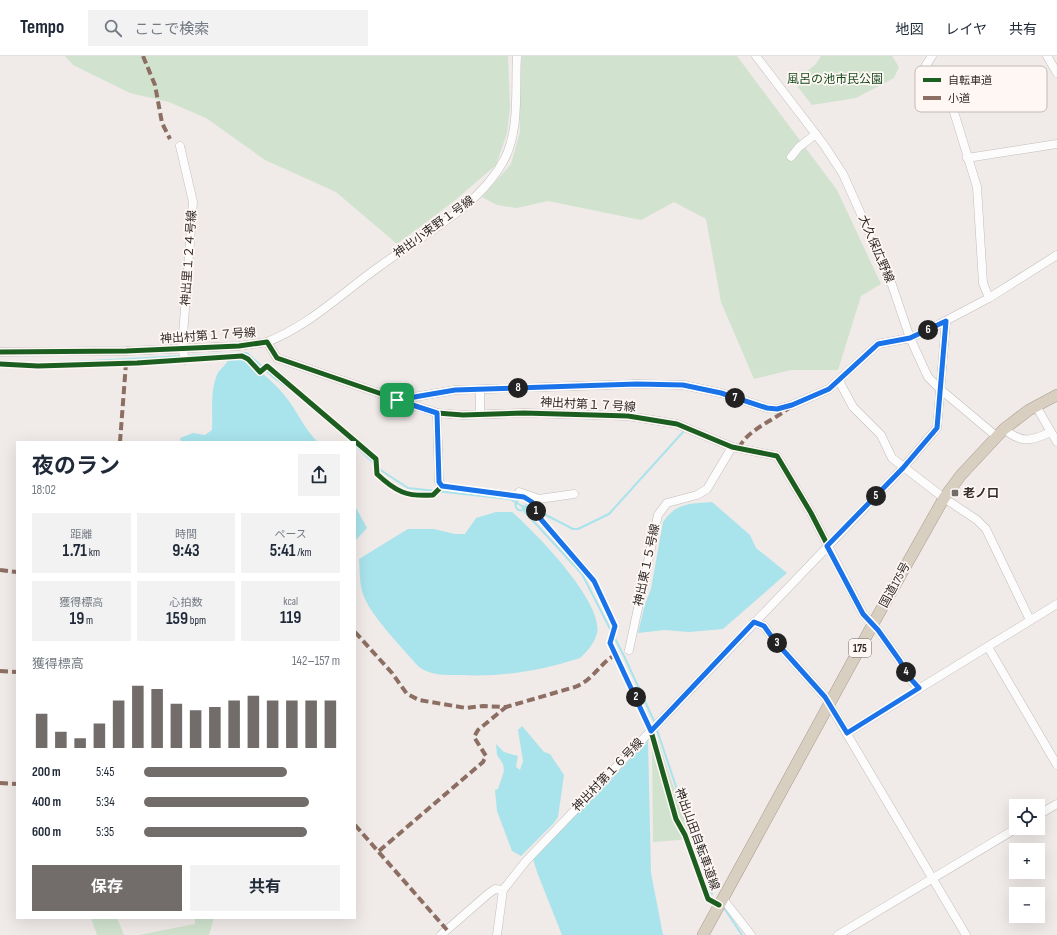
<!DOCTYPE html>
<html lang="ja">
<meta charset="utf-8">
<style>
body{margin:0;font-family:"Sofia Sans Condensed","Noto Sans JP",sans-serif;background:#f2f2f3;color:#1f2937;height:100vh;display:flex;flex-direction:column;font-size:15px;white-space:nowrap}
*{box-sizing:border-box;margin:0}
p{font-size:13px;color:#747a83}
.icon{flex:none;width:22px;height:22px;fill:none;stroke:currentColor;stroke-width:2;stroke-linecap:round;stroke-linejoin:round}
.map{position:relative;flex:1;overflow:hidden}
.sheet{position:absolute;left:16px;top:385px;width:340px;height:478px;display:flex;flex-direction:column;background:#fff;border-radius:0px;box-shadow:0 4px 16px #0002}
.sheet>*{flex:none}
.controls{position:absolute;left:1009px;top:743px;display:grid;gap:8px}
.controls a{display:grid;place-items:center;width:36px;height:36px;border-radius:0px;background:#fff;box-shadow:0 4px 16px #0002;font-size:20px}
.pin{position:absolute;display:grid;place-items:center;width:34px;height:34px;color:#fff;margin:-17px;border-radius:8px;box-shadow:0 2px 6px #0006}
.km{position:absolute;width:20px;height:20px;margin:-10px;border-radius:50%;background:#222;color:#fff;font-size:11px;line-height:20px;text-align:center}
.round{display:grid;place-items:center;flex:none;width:42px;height:42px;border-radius:0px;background:#f2f2f3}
.overview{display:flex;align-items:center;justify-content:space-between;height:68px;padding:0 16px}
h1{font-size:22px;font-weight:700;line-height:30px}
.figures{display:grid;grid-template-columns:repeat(3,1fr);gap:6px;height:68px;padding:4px 16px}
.figures div{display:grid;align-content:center;border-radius:0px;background:#f2f2f3;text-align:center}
.figures b{font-size:17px;font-weight:700}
.figures small{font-size:11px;font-weight:400}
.figures p{font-size:11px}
.chart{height:112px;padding:8px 16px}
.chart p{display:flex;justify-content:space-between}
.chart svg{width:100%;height:72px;margin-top:4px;stroke:#726d6b;stroke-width:6}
.primary-button{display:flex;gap:8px;margin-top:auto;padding:8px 16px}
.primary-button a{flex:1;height:46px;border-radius:0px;background:#726d6b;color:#fff;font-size:16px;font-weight:700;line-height:46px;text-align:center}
.primary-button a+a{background:#f2f2f3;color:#1f2937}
ul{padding:0 16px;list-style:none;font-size:13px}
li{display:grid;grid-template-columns:64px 48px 1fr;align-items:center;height:30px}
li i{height:10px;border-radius:5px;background:#726d6b}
header{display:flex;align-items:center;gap:24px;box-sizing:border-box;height:56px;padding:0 20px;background:#fff;border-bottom:1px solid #e0e1e3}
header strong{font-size:19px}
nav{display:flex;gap:22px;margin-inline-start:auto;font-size:14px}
.search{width:280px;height:36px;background:#f2f2f3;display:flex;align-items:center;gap:10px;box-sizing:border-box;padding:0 14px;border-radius:0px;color:#747a83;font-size:15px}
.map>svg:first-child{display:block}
.green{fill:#d1e3cf}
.water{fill:#a9e3eb}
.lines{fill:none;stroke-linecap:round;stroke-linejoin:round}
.stream{stroke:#a9e3eb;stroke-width:2}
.minor-casing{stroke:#c2bebc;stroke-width:9}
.highway-casing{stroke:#a89d8e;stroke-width:12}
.minor{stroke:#fdfcfc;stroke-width:8}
.highway{stroke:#d8cfc1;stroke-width:11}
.quiet{stroke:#8d6e63;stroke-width:4;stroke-dasharray:8 4;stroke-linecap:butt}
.cycleway-casing{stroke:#fef7f4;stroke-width:8}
.cycleway{stroke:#1b5e20;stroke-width:5}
.route-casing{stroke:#fff;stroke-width:8}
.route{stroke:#1a73e8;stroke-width:5}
.poi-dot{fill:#726d6b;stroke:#fef7f4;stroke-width:1.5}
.labels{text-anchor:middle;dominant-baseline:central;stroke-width:3.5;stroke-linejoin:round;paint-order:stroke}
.shield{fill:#fef7f4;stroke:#6c6865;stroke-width:1}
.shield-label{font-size:11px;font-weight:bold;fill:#2e2a28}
.park-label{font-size:12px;fill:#144a1e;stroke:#fef7f4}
.street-label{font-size:12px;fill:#2e2a28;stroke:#fef7f4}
.poi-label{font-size:12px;font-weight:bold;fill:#2e2a28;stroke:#fef7f4;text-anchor:start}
.key{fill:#fef7f4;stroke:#c0bab7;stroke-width:1}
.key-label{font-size:11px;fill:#2e2a28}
</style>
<header>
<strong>Tempo</strong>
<div class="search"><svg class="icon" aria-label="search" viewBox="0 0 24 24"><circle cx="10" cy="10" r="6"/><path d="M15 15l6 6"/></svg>ここで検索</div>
<nav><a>地図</a><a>レイヤ</a><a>共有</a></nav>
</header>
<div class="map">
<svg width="1057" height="879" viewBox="0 0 1057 879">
<rect width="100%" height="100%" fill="#f0eae8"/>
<g class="green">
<path d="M65,0H508L510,52L507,77L496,109L454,145L397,188L336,136L265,104L206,62L169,46L130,37L73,9Z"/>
<path d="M522,0H737L837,134L881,228L861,240L838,314H791L754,323L721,246L706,163L674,146L641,164L548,145L517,152L497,149L482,141L511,108L520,76L519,25Z"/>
<path d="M821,0H892L899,11L894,22L856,42L812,49L794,26L816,8Z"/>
<path d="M658,684L691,783L653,786L652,690Z"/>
<path d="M91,862H117L124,879H97Z"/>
<path d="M195,862H214L209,879H139L195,868Z"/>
</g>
<g class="water">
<path d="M243,303C261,316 278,329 291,348C300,361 306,375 318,386H181L180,382L193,377L205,379L212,374C213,357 210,335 217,319C219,313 226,310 228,304Z"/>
<path d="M712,446L750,479L756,492L787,517L723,573L689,576L665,574L638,577L645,548L651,533L663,466C677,446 690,448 712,446Z"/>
<path d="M355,450L367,472L355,485Z"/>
<path d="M496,456H512C534,475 604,546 597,577C595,586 587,596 580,602C540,615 502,621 461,619C446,619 432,620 419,611C404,594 374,563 365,543C359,531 360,516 359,503L408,473H434L455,478H465L476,462Z"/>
<path d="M522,670L544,696L550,698L564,719L558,761L553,768L521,800L512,795L497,755L495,734L498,733L504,715L503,708L497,699L496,688L504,696L518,700L516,711L520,714L523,705L518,674Z"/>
<path d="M648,685L651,817L663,879H562L537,816L533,803Z"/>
</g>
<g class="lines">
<g class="stream">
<path d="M187,300L247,297L273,321L299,340L352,386"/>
<path d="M0,305L38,308L182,300"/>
<path d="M355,389L382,415L408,432L510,443L522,450L525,456L582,518L624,600L655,667"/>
<circle cx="521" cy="449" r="5.5"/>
<path d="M523,450L544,458L573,473H578L609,458L683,376"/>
<path d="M656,671L712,838"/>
<path d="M724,852L742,879"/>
</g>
<g class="minor-casing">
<g id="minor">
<path d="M756,0L824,89L843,118L890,223L910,282L928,321L940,333L996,380"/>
<path d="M932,0L926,9L939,24L950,43L977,131L983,227L989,242"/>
<path d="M1047,0L1057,17"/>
<path d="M180,90L193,146L182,292L185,304"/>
<path d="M791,101L799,91L816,78"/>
<path d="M967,102L1057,88"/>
<path d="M267,286C310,269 342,237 380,210C422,179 481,150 505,102C520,72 515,32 517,0"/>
<path d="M0,296L126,295L239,290L267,286L277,302L437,357L463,359L524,357L628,360L677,368L732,391L777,400L811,457L863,558L878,574L900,605L908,620L919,633"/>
<path d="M839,325L853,351L881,379L892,402L944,442L977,464L986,473L1030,564"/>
<path d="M397,344L455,334L637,328L683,329L721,337L767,352L777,353L792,349L829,333L878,288L910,282L930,273L989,242L1057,199"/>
<path d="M1036,350L1051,376"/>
<path d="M437,357L439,426L442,430"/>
<path d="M480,358V334"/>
<path d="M1004,373C1022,388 1031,385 1051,376L1057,386"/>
<path d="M519,436L539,443L574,438"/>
<path d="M754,566L764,570L774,584L825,641L966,879"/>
<path d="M988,591L1057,709"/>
<path d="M629,594L658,459L667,447L697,439L707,433L732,391"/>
<path d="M847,677L1057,548"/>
<path d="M1038,759L1057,748"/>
<path d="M723,843L751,879"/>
<path d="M441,879L488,838L495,833L503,834"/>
<path d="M497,879L503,834L526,805L903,412L937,372L946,265"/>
<path d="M838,879L1017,772"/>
</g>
</g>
<g class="highway-casing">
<path id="highway" d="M703,879L873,568L944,442L961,419L1004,373L1029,354L1057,339"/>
</g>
<use href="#minor" class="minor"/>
<use href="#highway" class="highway"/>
<g class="quiet">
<path d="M143,0L155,29L162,67L170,83"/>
<path d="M120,386L126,307"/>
<path d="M739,392C747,373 778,363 792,349"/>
<path d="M0,514L17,516"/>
<path d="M355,576L392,617L407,638L419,644L466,652L483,650L506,651L575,631C595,623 600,606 617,598"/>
<path d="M0,615L17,616"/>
<path d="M0,727L17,728"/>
<path d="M355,769L447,874"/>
<path d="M379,795L483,706L486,700L474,681L478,674L506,651"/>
</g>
<g class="cycleway-casing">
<g id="cycleway">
<path d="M0,296L126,295L239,290L267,286L277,302L437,357L463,359L524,357L628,360L677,368L732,391L777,400L811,457L863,558L878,574L900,605L908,620L919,633"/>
<path d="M0,308L38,310L137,307L242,300L248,303L260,316L267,310L376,403L377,418C396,436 407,441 433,439L442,430L524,441L532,446L539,461L594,525L615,570L610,587L651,675L676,763L685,779L708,843L719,849"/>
</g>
</g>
<use href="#cycleway" class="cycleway"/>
</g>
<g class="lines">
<g class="route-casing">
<path id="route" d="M946,265L937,372L903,412L827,490L863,558L878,574L900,605L908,620L919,632L847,677L825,641L774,584L764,570L754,566L651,675L610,587L615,570L594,525L539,461L532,446L524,441L442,430L439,426L437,357L397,344L455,334L637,328L683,329L721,337L767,352L777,353L792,349L829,333L878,288L910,282Z"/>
</g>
<use href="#route" class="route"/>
</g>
<rect class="poi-dot" x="951" y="433" width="8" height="8" rx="2"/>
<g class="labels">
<rect class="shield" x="849" y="583" width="22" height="18" rx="3"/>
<g class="shield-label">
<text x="860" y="592">175</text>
</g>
<g class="park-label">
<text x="835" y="23">風呂の池市民公園</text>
</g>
<g class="street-label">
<text transform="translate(434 171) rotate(-36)">神出小束野１号線</text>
<text transform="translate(876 193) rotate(67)">大久保広野線</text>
<text transform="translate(189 202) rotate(-86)">神出里１２４号線</text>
<text transform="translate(208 280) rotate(-4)">神出村第１７号線</text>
<text transform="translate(588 349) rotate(3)">神出村第１７号線</text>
<text transform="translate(647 509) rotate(-78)">神出東１５号線</text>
<text transform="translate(895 529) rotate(-61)">国道175号</text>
<text transform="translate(608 719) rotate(-46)">神出村第１６号線</text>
<text transform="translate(697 783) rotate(70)">神出山田自転車道線</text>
</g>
<g class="poi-label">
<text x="963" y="437">老ノ口</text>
</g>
</g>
<rect x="915" y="10" width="132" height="46" rx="6" class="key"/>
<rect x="923" y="22" width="18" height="4" fill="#1b5e20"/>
<rect x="923" y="40" width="18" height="4" fill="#8d6e63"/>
<g class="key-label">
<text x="948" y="28">自転車道</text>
<text x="948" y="46">小道</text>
</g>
</svg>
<div class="controls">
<a><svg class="icon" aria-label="locate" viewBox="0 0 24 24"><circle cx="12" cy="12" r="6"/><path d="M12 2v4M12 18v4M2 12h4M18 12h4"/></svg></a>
<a>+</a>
<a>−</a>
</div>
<div class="pin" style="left:397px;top:344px;background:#1e9e55"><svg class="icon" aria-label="arrive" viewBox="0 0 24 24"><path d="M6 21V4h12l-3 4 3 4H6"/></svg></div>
<b class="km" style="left:536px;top:455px">1</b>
<b class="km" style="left:636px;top:641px">2</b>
<b class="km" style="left:777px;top:587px">3</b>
<b class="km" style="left:906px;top:616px">4</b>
<b class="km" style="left:876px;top:440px">5</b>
<b class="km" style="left:928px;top:274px">6</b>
<b class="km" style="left:735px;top:342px">7</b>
<b class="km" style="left:518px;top:332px">8</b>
<section class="sheet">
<div class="overview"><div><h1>夜のラン</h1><p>18:02</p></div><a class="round"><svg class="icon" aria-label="share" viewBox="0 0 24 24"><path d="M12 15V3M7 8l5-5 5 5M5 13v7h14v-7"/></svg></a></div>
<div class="figures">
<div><p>距離</p><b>1.71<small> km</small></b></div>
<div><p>時間</p><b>9:43</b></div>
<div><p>ペース</p><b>5:41<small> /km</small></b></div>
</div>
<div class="figures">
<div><p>獲得標高</p><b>19<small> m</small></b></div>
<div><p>心拍数</p><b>159<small> bpm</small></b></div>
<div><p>kcal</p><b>119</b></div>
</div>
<div class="chart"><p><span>獲得標高</span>142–157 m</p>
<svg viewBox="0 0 160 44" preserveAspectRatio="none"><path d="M5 44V23M15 44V34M25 44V38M35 44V29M45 44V15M55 44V6M65 44V8M75 44V17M85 44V21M95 44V19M105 44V15M115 44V12M125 44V15M135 44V15M145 44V15M155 44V15"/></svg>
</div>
<ul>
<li><b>200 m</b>5:45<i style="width:73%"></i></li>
<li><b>400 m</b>5:34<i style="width:84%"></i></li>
<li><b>600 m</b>5:35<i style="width:83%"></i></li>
</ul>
<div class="primary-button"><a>保存</a><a>共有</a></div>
</section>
</div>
